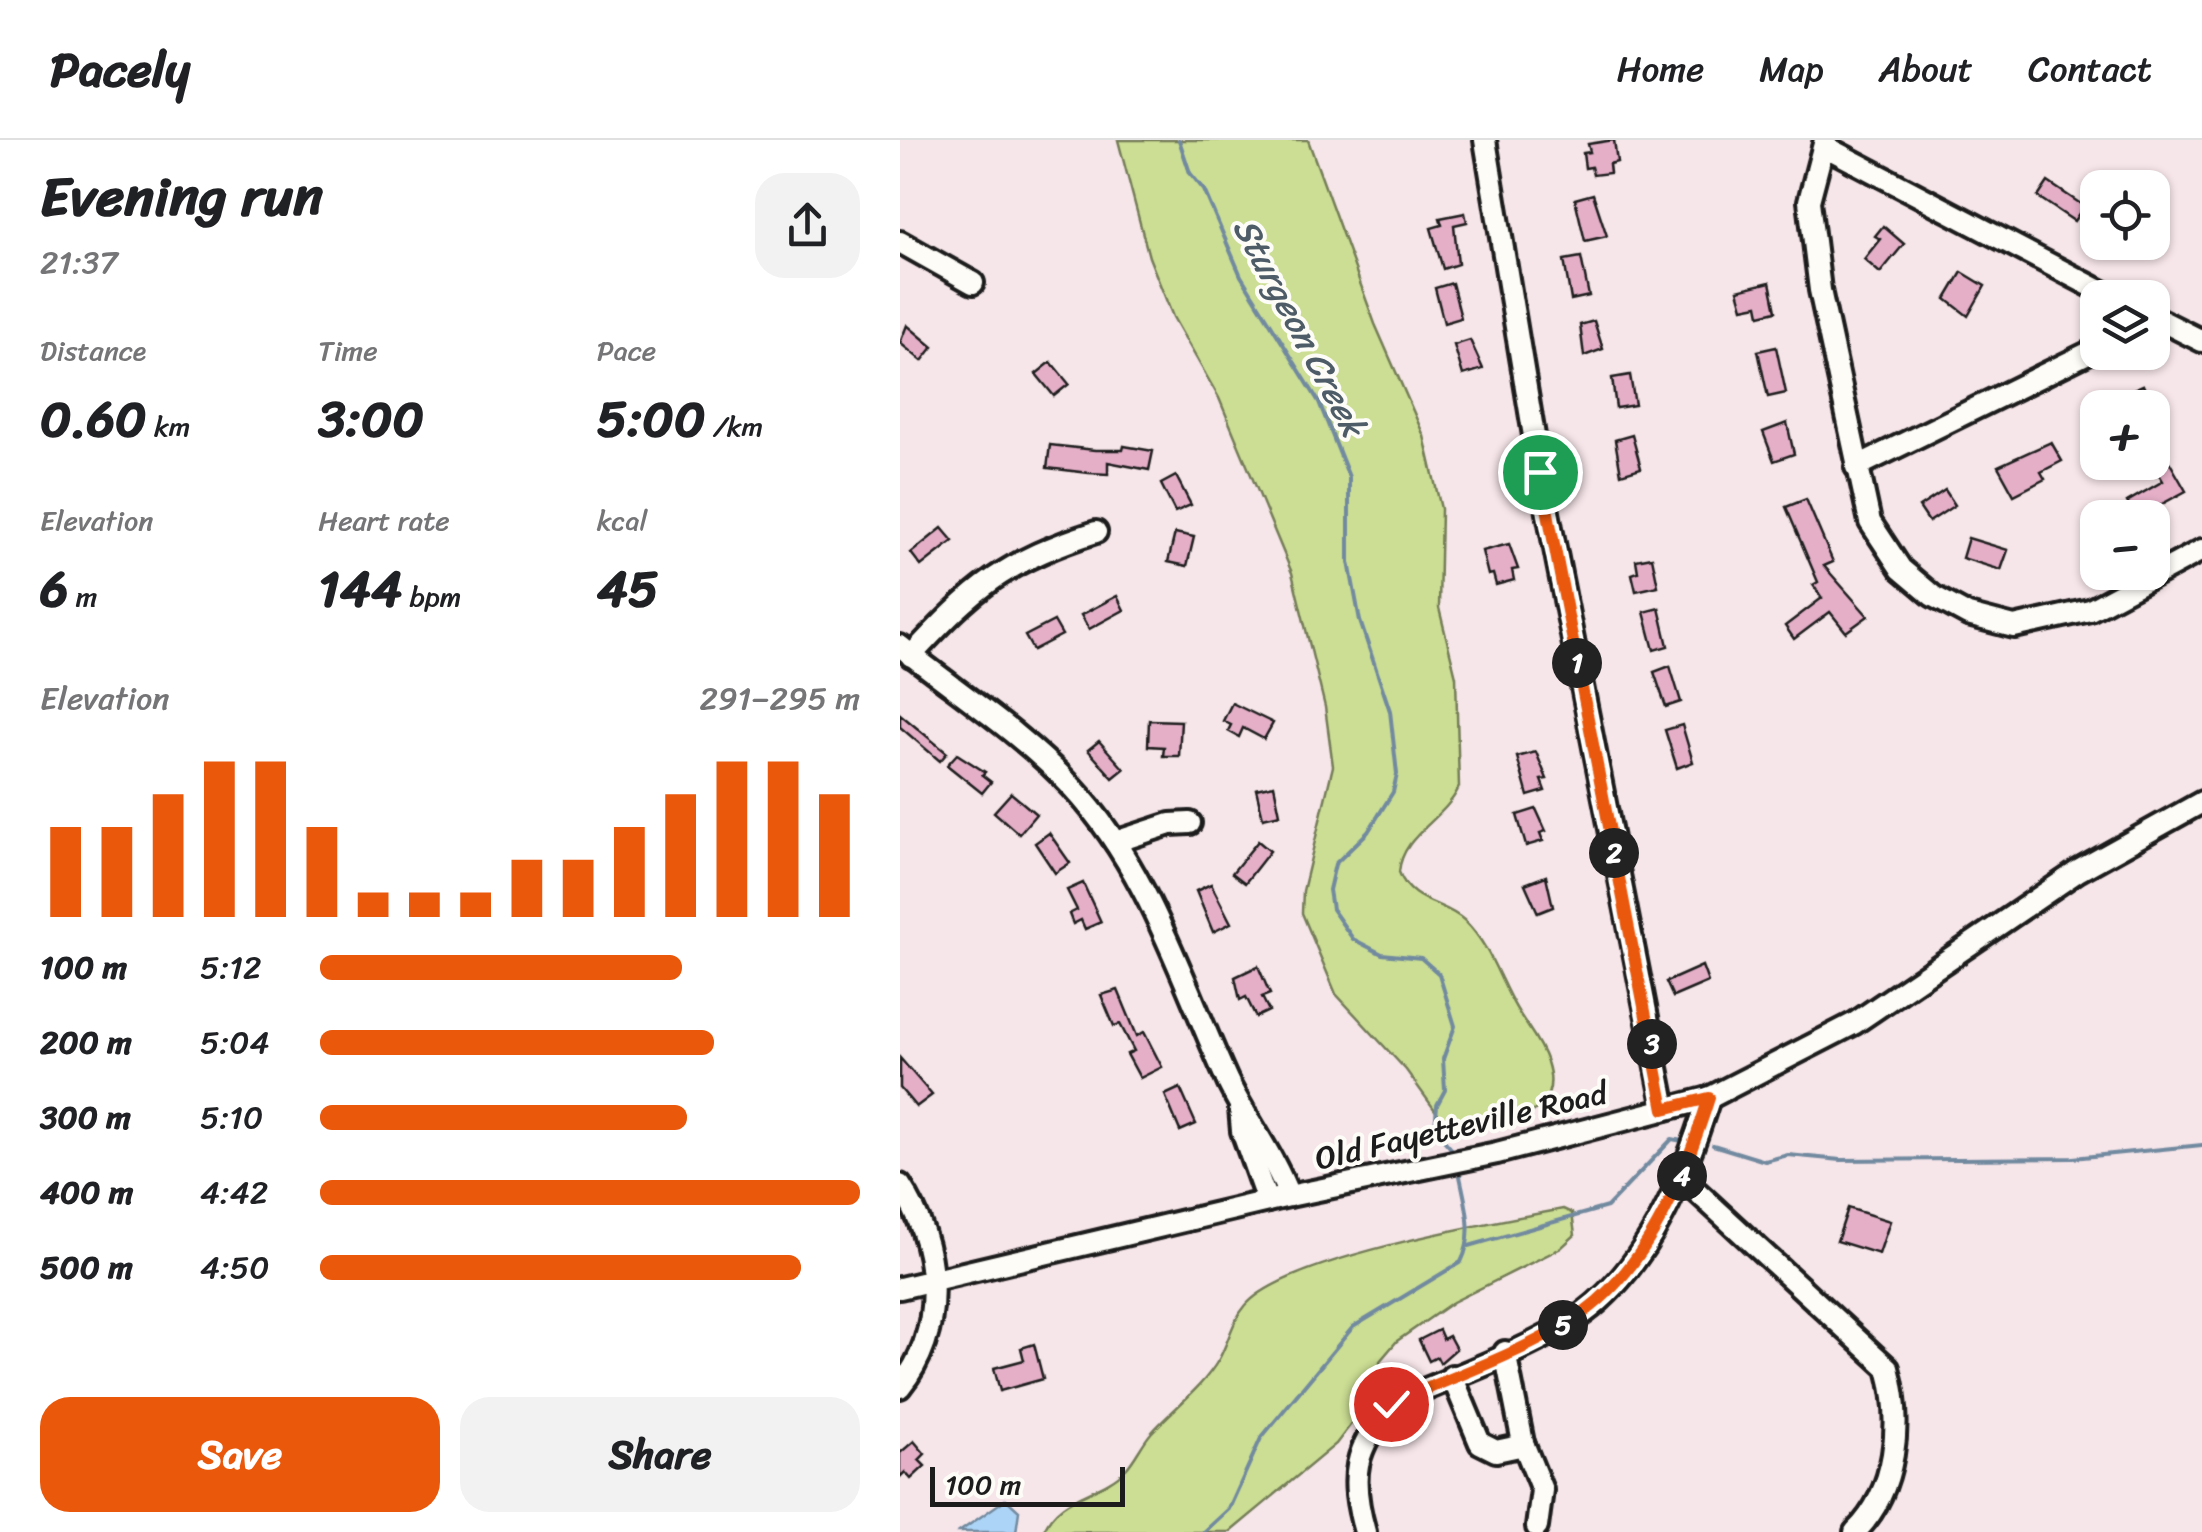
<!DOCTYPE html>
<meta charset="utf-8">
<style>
body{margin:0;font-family:Sriracha,sans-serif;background:#f2f2f2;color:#202124;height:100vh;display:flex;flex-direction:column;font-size:38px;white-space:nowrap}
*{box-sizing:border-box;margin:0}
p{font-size:32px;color:#757577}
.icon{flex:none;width:55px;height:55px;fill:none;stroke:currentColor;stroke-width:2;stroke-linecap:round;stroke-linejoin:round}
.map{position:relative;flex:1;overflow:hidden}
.side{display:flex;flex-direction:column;background:#fff;width:900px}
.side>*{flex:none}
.buttons{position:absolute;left:1180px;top:30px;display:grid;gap:20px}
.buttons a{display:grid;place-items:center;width:90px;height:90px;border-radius:20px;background:#fff;box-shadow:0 2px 8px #0004;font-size:50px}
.scale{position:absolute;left:30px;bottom:25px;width:195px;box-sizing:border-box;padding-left:10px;border:5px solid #1c1c1c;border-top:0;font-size:28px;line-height:35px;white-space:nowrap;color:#1c1c1c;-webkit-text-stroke:8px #fdfcf7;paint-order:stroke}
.pin{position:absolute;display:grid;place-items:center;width:85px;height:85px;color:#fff;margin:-42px;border:5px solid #fff;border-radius:50%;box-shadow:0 2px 10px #0007}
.km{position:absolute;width:50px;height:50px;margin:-25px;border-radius:50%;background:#222;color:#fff;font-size:28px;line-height:50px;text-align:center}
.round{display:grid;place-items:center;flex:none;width:105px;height:105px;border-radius:30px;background:#f2f2f2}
.headline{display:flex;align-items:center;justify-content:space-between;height:170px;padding:0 40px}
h1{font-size:55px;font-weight:800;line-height:75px}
.figures{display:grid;grid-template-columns:repeat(3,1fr);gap:15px;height:170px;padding:10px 40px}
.figures div{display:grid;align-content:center}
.figures b{font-size:50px;font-weight:800}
.figures small{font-size:28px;font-weight:400}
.figures p{font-size:28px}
.chart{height:280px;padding:20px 40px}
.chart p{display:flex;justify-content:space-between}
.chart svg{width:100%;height:180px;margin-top:10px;stroke:#ea580c;stroke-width:6}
.primary-button{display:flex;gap:20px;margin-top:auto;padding:20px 40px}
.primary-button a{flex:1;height:115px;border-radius:30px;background:#ea580c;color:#fff;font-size:40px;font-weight:800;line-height:115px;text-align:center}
.primary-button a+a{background:#f2f2f2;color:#202124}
ul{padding:0 40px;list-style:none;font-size:32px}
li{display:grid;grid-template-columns:160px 120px 1fr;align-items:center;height:75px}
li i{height:25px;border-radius:12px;background:#ea580c}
header{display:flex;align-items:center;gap:60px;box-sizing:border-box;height:140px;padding:0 50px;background:#fff;border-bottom:2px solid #e0e0e0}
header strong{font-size:48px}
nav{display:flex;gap:55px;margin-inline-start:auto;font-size:35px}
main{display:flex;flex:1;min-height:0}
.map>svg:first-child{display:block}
.green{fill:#cbde93;stroke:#747d58;stroke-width:2.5}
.water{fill:#acd4f6;stroke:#728a9f;stroke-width:2.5}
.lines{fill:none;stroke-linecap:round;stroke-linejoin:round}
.stream{stroke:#728a9f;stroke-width:4}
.building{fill:#e5afc8;stroke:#1c1c1c;stroke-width:2.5}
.minor-casing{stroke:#1c1c1c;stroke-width:28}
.minor{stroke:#fdfcf7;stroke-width:20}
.route-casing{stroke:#fff;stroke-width:20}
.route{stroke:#ea580c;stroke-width:12}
.labels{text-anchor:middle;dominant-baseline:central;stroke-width:8;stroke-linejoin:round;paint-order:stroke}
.street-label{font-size:32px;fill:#1c1c1c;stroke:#fdfcf7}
.water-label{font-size:35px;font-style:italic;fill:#4e5c68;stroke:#fdfcf7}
</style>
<header>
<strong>Pacely</strong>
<nav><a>Home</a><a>Map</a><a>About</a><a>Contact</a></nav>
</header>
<main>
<section class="side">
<div class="headline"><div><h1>Evening run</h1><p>21:37</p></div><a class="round"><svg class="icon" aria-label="share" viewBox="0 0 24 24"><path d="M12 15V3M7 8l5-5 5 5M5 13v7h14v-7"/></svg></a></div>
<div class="figures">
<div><p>Distance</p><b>0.60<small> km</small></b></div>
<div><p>Time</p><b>3:00</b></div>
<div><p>Pace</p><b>5:00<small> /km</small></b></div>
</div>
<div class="figures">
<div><p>Elevation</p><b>6<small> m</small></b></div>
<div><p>Heart rate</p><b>144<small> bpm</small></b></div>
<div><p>kcal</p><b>45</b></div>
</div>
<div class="chart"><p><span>Elevation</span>291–295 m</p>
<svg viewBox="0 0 160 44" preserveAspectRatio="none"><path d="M5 44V22M15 44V22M25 44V14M35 44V6M45 44V6M55 44V22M65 44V38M75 44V38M85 44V38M95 44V30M105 44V30M115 44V22M125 44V14M135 44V6M145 44V6M155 44V14"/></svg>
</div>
<ul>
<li><b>100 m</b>5:12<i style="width:67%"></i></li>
<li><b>200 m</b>5:04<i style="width:73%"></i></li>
<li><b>300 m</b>5:10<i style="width:68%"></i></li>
<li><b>400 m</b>4:42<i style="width:100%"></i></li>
<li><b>500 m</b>4:50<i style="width:89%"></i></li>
</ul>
<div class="primary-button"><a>Save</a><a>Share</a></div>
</section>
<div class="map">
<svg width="1302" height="1392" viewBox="0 0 1302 1392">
<rect width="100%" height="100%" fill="#f6e5e9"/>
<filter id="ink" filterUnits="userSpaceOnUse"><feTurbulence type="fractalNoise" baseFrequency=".01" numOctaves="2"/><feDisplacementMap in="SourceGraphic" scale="20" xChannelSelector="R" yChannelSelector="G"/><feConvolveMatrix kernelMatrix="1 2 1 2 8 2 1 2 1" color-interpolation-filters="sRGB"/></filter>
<g filter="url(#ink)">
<g class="green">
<path d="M218,0H408L475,184L524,296L541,369L539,468L556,537L559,647C545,680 502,694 499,732C511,764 544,761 565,781C590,806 599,839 616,868C627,887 640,901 647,922C668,985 586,988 545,984L506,930L436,854L402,773L403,751L433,626L425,567L392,433L319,258L273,177L249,117Z"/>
<path d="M663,1069L672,1073L675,1095L661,1108L553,1162L497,1201L480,1221V1246L436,1304L330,1392H143C159,1353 200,1356 226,1329C236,1318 242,1303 252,1292C273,1269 303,1247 319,1219C329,1201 332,1181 346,1165C386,1118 597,1081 663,1069Z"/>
</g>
<path class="water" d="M106,1359L119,1371L116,1392H59Z"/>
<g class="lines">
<g class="stream">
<path d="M279,0L290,33L304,50L341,136L419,262L449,337V422L460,481L490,571L497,634L493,652L468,692L435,724L429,750L432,769L453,799L482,814L521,818L539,834L555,886L543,919L545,950L537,965L535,990L555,1013"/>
<path d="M813,1005L865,1021L888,1015L941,1020L1173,1018L1302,1005"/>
<path d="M569,1106L707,1067L772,999L782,1001"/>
<path d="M304,1392L329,1369L361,1298L453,1187L561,1122C576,1092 565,1063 559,1031"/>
</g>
</g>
<g class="building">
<path d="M714,0L717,22L709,24L710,33L693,35L691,27L685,28L683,13L690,12L688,4Z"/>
<path d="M1148,42L1184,66L1174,81L1138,57Z"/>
<path d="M693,54L707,96L685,101L675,59Z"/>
<path d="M565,73L567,82L554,85L558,124L543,129L531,88L542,85L540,78Z"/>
<path d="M983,86L1004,104L980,133L964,119L980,99L975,96Z"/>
<path d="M681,117L689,156L671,160L664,120Z"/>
<path d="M1062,132L1085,146L1068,176L1046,159Z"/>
<path d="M870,142L876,171L860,175L858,165L843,168L838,150Z"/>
<path d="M552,143L561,178L544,183L535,148Z"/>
<path d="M694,181L703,209L684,216L680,185Z"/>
<path d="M7,185L33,207L22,221L0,203Z"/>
<path d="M570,200L583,229L563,235L554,205Z"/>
<path d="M876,207L886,253L868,257L858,211Z"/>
<path d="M151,222L169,244L154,256L136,234Z"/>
<path d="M730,235L735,265L716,268L712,238Z"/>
<path d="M1243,245L1253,268H1223L1218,256Z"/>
<path d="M887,283L894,314L874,321L863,292Z"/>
<path d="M732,295L741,328L721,334L715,300Z"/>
<path d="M1151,302L1162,321L1141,332L1145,339L1114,355L1098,326Z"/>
<path d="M150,305L195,310H223L224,306L253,311L249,330L208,322V334L189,333L147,328Z"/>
<path d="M1270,323L1286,351L1236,378L1227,362L1263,341L1257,331Z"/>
<path d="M276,336L291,365L275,372L261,344Z"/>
<path d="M1045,350L1055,365L1029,382L1019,367Z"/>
<path d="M906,359L933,422L924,426L968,476L946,492L930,472L894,499L885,486L922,458L913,445L918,442L886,367Z"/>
<path d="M42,388L53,401L21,426L11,413Z"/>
<path d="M275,393L294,397L287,426L268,422Z"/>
<path d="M1068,398L1108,410L1101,430L1062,418Z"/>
<path d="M609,404L618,429L612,430L614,440L596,445L593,434L588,435L582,411Z"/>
<path d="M752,417L758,446L736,451L732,434L738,432L736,420Z"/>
<path d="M217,456L224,470L189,489L181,475Z"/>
<path d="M759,468L768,506L754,510L744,472Z"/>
<path d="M154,481L162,495L133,510L125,496Z"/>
<path d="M770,526L781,562L766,567L754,532Z"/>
<path d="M332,563L373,583L364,599L343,588L339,597L328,591L331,585L323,581Z"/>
<path d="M0,574L47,613L40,621L0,587Z"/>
<path d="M249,580L281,581L279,616H263L264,607L248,606Z"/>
<path d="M782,585L793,622L777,628L765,590Z"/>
<path d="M199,601L224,629L213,638L188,610Z"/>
<path d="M636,612L647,639L641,640L645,651L628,656L617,617Z"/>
<path d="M57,614L85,632L82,635L91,642L82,653L47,625Z"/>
<path d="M374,645L380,674L363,678L356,649Z"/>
<path d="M111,653L136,674L119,694L94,672Z"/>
<path d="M636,669L646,691L640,693L643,701L626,706L617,675Z"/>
<path d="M149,693L170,723L155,733L135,703Z"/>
<path d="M358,701L370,711L345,743L332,733Z"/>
<path d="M646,736L653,767L638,773L625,744Z"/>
<path d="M183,743L201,782L185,789L181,780L173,784L169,774L177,770L167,750Z"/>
<path d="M311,744L331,783L313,792L296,751Z"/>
<path d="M358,826L370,854L362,857L369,871L356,877L346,857L340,860L335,837Z"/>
<path d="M802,826L808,842L773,857L766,842Z"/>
<path d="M218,850L237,896L244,892L262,927L240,938L227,914L234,911L220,884L214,886L201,855Z"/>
<path d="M0,918L32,955L16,967L0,948Z"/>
<path d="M280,948L296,984L280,991L265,955Z"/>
<path d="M948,1068L990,1081L979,1114L937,1101Z"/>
<path d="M539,1190L543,1199L549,1196L556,1209L540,1223L537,1217L529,1221L519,1200Z"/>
<path d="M134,1204L143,1239L100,1251L94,1228L124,1220L121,1208Z"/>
<path d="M14,1301L25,1314L19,1320L25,1326L11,1339L5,1332L0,1337V1313Z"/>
</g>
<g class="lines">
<g class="minor-casing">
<g id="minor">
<path d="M585,0L640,332L765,969"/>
<path d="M925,0L909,61L920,150L970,382L1001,429L1033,456L1068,475L1114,487L1190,470L1302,410"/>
<path d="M924,6L1214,158"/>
<path d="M0,102L73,143"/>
<path d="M1252,176L1302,201"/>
<path d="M956,327L1198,208"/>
<path d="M0,506C57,552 122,593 172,647C249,729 282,842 328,942C347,981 373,1014 389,1056"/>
<path d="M11,516C75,447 105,421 196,392"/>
<path d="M215,702L270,684L290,683"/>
<path d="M340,968L342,991L367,1061"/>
<path d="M781,1037L988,1228C1003,1282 997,1351 955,1392"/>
<path d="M0,1045C40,1106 47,1189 0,1247"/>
<path d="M0,1148L389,1056L597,1013L809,958L955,883L1178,731L1302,662"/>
<path d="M605,1212L623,1303L642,1350L637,1387"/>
<path d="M552,1236L580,1303L596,1311L624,1305"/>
<path d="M465,1392C449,1336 454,1310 491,1264C549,1238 635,1209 684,1173C751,1123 785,1034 809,958"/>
</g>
</g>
<use href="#minor" class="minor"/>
</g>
</g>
<g class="lines" filter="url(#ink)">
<g class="route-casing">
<path id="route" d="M491,1264C549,1238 635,1209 684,1172C751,1123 785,1034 809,958L764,969L640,332"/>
</g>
<use href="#route" class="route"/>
</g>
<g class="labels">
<g class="street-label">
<text transform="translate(561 986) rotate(-13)">Old Fayetteville Road</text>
</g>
<g class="water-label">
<text transform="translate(400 187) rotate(62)">Sturgeon Creek</text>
</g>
</g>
</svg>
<div class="buttons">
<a><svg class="icon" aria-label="locate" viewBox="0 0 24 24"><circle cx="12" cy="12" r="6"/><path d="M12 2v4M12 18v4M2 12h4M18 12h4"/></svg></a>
<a><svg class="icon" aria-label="layers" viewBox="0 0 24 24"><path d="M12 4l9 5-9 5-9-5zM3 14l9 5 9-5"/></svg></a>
<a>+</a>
<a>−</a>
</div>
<div class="scale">100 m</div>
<div class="pin" style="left:640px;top:332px;background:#1e9e55"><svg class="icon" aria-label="arrive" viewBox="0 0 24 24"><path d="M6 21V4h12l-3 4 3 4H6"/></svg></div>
<div class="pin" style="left:491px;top:1264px;background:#d93025"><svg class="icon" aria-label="check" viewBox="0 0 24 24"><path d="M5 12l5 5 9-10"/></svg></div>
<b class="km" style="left:677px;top:523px">1</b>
<b class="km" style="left:714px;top:713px">2</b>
<b class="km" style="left:752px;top:904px">3</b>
<b class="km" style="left:782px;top:1036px">4</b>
<b class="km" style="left:663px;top:1185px">5</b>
</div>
</main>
